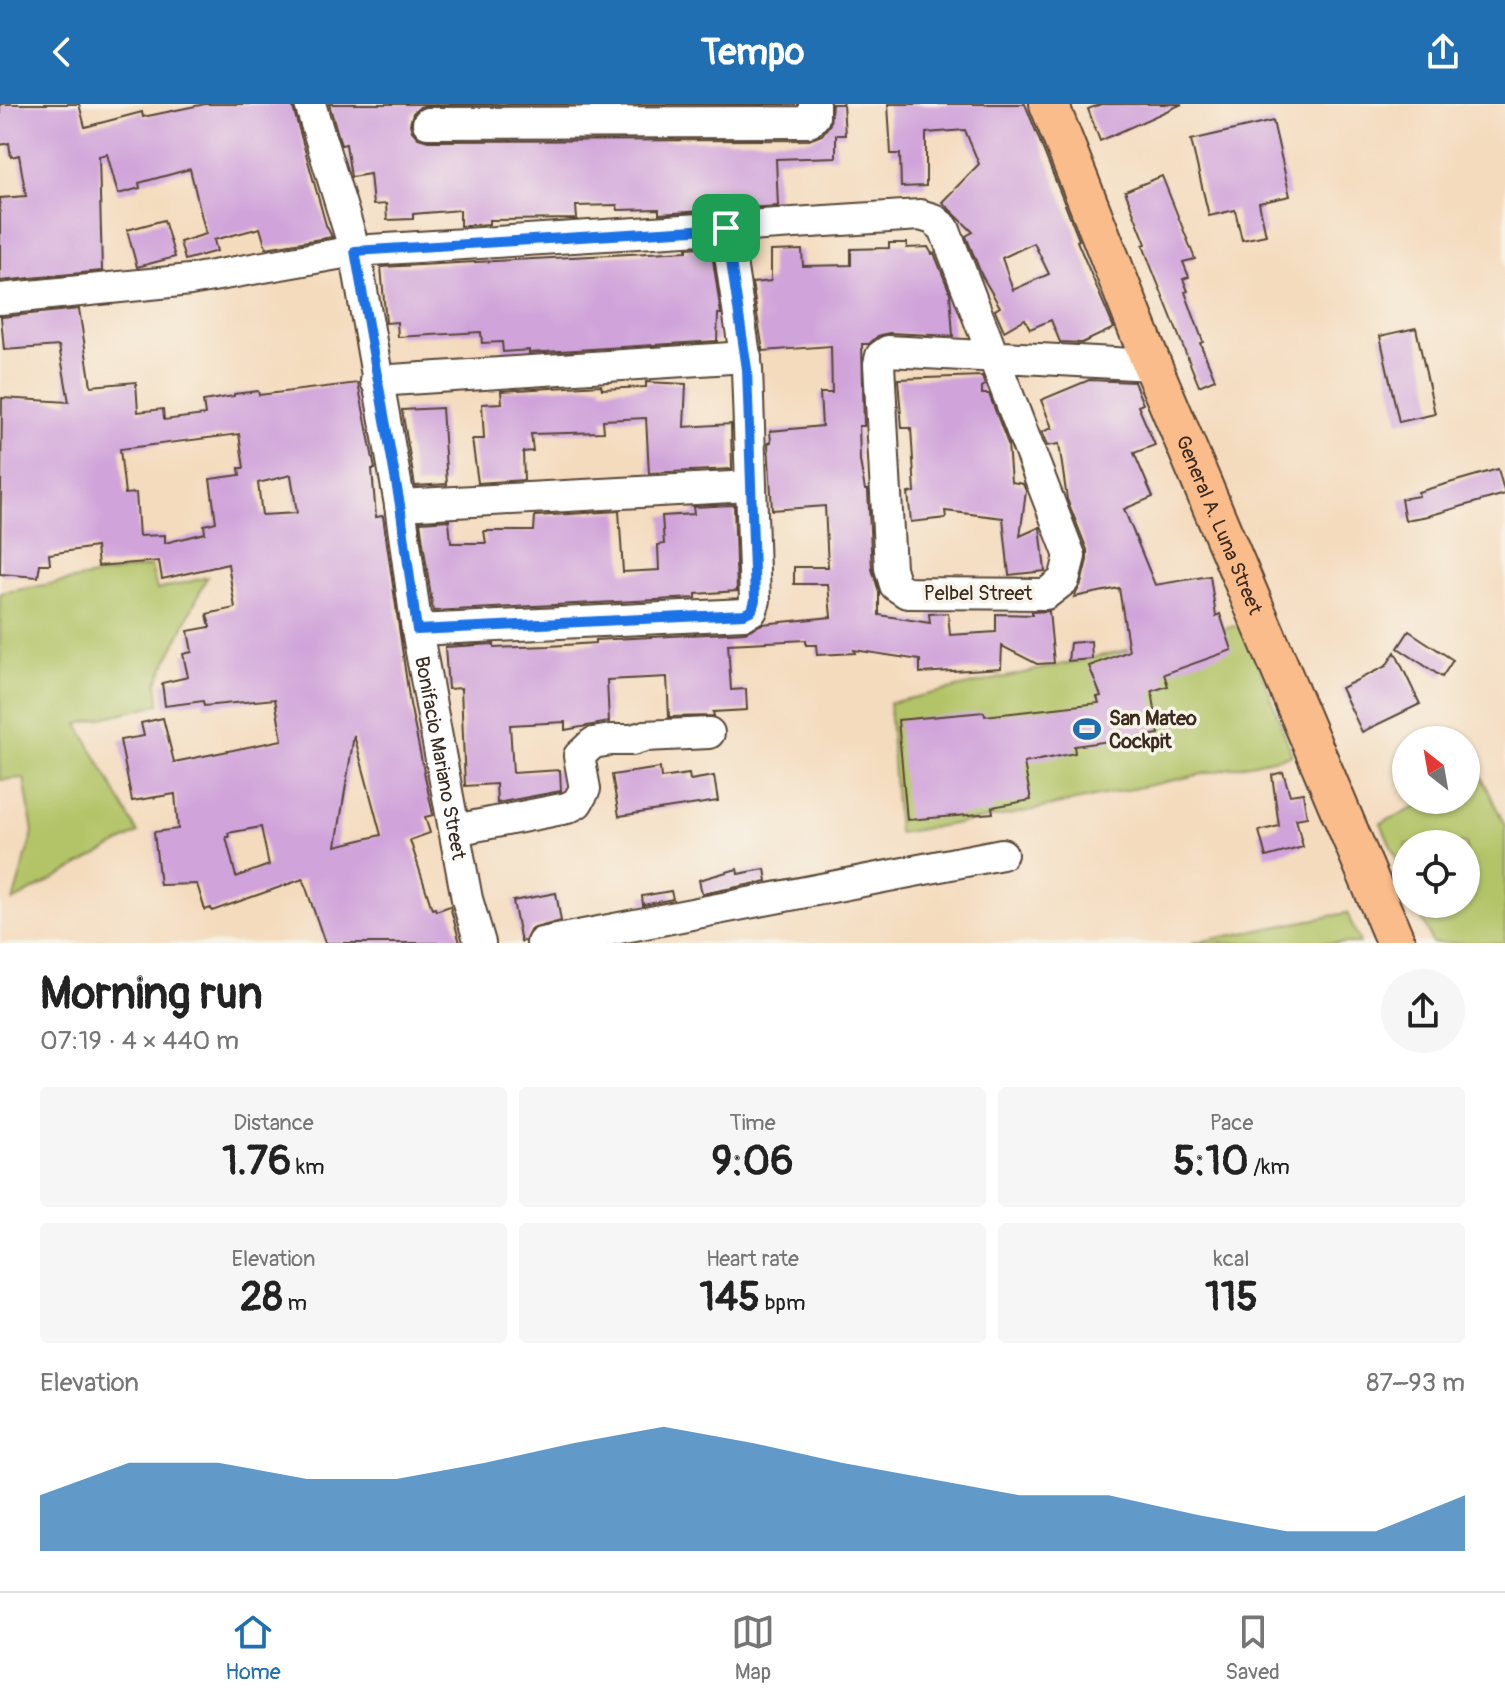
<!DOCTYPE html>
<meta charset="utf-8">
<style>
body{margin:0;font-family:Pangolin,sans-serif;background:#f6f6f6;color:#222;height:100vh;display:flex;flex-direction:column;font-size:30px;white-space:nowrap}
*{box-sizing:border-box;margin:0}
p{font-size:26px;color:#767676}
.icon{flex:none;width:44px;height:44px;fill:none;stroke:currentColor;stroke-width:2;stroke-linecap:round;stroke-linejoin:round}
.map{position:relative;height:839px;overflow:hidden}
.panel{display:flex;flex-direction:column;background:#fff;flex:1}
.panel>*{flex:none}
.needle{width:52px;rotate:329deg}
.buttons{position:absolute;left:1392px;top:622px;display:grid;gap:16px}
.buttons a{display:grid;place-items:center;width:88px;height:88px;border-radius:50%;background:#fff;box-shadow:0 2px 6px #0004;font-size:40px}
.pin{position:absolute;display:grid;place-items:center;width:68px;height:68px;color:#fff;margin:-34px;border-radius:16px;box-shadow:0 4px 12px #0006}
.round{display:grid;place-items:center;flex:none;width:84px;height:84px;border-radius:42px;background:#f6f6f6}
.overview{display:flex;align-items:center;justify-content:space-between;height:136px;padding:0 40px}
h1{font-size:44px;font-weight:700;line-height:60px}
.figures{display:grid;grid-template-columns:repeat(3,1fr);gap:12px;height:136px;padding:8px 40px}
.figures div{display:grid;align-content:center;border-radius:8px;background:#f6f6f6;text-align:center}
.figures b{font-size:40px;font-weight:700}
.figures small{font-size:22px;font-weight:400}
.figures p{font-size:22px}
.chart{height:224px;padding:16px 40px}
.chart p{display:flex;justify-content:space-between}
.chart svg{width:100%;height:144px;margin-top:8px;fill:#1f6fb2;opacity:.7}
header{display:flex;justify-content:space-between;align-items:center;height:104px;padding:0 40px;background:#1f6fb2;color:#fff;font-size:36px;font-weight:700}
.tabs{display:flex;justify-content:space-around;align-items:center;height:112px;border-top:2px solid #e0e0e0;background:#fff;font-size:22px;color:#767676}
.tabs a{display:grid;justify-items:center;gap:4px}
.tabs .on{color:#1f6fb2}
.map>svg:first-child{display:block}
.green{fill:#b3c467;stroke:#777742;stroke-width:2}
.building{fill:#d0a3da;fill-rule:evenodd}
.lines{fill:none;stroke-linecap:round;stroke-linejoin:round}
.minor-casing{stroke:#574536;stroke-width:34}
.major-casing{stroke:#574536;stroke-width:42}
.minor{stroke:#fff;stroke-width:30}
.major{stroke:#fabc8b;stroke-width:38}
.route-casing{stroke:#fff;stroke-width:16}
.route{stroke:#1a73e8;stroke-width:10}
.labels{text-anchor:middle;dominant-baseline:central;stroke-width:7;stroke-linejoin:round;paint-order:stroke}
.street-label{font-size:20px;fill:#3b2a1e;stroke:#f7f3e8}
.poi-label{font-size:20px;font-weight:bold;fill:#3b2a1e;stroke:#f7f3e8;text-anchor:start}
</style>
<header><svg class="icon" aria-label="back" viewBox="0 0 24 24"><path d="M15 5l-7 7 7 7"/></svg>Tempo<svg class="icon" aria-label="share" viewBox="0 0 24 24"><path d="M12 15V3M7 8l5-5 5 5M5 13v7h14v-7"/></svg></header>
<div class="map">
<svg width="1505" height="839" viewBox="0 0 1505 839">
<rect width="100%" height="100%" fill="#f7f3e8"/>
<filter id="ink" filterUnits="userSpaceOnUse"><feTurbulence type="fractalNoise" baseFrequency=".0125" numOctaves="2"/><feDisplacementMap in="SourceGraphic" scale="16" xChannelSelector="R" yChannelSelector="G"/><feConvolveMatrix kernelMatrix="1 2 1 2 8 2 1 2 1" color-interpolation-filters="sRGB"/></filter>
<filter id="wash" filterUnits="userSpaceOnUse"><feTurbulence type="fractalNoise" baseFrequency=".006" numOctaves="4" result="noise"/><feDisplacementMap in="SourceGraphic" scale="32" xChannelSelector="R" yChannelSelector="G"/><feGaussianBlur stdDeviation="1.8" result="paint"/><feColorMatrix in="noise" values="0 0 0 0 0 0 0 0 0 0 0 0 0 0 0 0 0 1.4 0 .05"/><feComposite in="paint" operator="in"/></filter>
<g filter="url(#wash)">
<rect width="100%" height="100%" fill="#f4dbbe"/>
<g class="green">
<path d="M151,462L157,486L207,473L157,578L159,600L78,620L138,729L13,797L33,728L24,674L0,676V489Z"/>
<path d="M1244,520L1292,651L1014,710L898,729L889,599Z"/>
<path d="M1482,673L1505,722V839H1432L1416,800H1466V740H1406V777L1381,719L1432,696H1466V681Z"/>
<path d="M1347,809L1360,839H1191Z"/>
</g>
<g id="blocks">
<g class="building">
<path d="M0,0H79L85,23L142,8L143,13L205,0H292L326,121L332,133L266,144L260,124L214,136L217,147L185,156L180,138L206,130L190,65L139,79L140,84L118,90L107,50L99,52L102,167L0,177V94L26,92L19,51L11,53L9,39L0,41Z"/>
<path d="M329,0H796L428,1L420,3L413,9L410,20L412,27L418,34L428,37L809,36L822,31L830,20L832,0H843L845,31H836V53L776,55L778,102L659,110V105L618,106L617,101L576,102L577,115L489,116V120L460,122V106L413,110V115L387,116L386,100L373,101L370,70L351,73L346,40L341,41Z"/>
<path d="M888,0H1025L1079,136L1077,137L1114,224L1082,239L1060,238L1051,216L1030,225L1025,215L1004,227L995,206L1000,203L982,172L966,132L973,128L942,98L979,60L965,26L926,29V82L901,83L900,50H891ZM1034,139L1049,170L1013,186L1002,154Z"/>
<path d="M1101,0H1182L1100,37L1088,5Z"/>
<path d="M1273,17L1290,92L1259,99L1266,131L1242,136L1235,106L1209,112L1191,36Z"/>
<path d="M1162,72L1195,155L1183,158L1189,173L1183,175L1188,187L1185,188L1203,238L1200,239L1215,275L1199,282L1150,160L1143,141L1146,140L1125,87Z"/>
<path d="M164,116L175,153L137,163L127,126Z"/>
<path d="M889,139H907V144L928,143L932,150L934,149L950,189L953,232L889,229L878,232L869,240H862L864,322H859L860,357L865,386H868L872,465L879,488V511L930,519L929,510L948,509L950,531L996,528V510L1032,511V508L1049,507L1054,559L1037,560L1002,542L1001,564L920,569V556L854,546L855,549L817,551L816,541H806V536L728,540L731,586L746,585L747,606L713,608L714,612L669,613L667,573L607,576L609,618L565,626V618L510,621L513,669L560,666L561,687L497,699L496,680L465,682L461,584L448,585L445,543L494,540V544L549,542L595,539V536L745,528L762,520L831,513L828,480H794V463H828L825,402L772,406L768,339L771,338L770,327L822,322L820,289H832L831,242L763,247L752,179L771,177V147L802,146L803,162L851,161V145L889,144Z"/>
<path d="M711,142L721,210H718L717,237L529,249V246L503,248L502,238L482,239L481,228L398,233L397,218L386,219L381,163L687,147V144Z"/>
<path d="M79,205L91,282L136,278L138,308L163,305L164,316L205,311L203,297L234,292V290L258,287L259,291L358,279L375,365H372L376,413L383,412L410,600L433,711L425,713L430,729L410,736L432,805L435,804L436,807L450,802L460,839H325L303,775L212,807L211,804L205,806L197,780L160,781L154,728L178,725L175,690L132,697L120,636L144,632L141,619L163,614L174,658L282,636L275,595L204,602L203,597L165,602L162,579L188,573L183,550L192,548L188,527L210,523L207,510L235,504L228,460L162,475L159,457L98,462L96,443L49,450L50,460H40L38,473L0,470L2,294L69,298L59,242L4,246L1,213ZM239,330L244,364H239L240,371L210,375L216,418L204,421L205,429L165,439V431L139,432L136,389L125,390L120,345ZM291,371L297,409L262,411L258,379ZM354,631L381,731L336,742ZM261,723L269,761L236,773L226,733H229L228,729Z"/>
<path d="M1416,224L1435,310L1399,318L1380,232Z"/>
<path d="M982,272L985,281L982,283V290H989L1008,340L1011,378L1023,380L1026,387L1020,432L1040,423L1045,467L1009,471L1003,414L945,407L946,414L911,418L908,389L915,388L911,324H902L898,275Z"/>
<path d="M1089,276L1134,278L1143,300L1138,302L1155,341L1134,349L1153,393L1124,405L1155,481L1210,472L1216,512L1220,510L1232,546L1164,570L1168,582L1152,587L1159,630L1074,642L1075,649L1024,659L1031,696L992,703L993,709L907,716L898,616L984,608L985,612L1099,599L1097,593L1101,592L1089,562L1129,547L1119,484L1074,493L1081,480L1087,456V446L1067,395L1059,340L1047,342L1042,328L1052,324L1041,296Z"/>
<path d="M646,278L686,280L684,323L731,320L732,365L649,369L646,314L603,316L604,328L531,330L533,347L523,348L524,376L478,379L472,335H484L482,300L502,299L501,287L601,281L602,285L646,283Z"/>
<path d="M442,304L447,380L415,382L402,306Z"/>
<path d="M1498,365L1505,390L1428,412L1405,416L1401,395L1419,392L1418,388Z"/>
<path d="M734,401L737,487L696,490V494L433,507L420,418L449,416L451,439H486L484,427H534L535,412L619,407L623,468L659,466L658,441L664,440L662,412L694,410L693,403Z"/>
<path d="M1409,527L1453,556L1442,573L1398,544Z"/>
<path d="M1091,537L1092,555L1068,557L1070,539Z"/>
<path d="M1395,548L1420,600L1362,628L1341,584L1386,562Z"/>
<path d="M660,664L661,674L689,670L690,676L714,672L718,697L619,712L612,671Z"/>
<path d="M1283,668L1290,691L1303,689L1307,713L1296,715L1303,743L1266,753L1259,727L1279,722L1272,671Z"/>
<path d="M737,765L738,770L765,765L767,777L702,790L699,776Z"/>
<path d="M671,787L673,795L643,801L642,792Z"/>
<path d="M556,789L561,817L531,825L525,837L521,838L513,797Z"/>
</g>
</g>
</g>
<g filter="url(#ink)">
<use href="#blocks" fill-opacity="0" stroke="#574536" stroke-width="2"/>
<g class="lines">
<g class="minor-casing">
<g id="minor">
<path id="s1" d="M310,0L355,147L400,401L417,526L467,795L480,839"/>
<path d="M428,19L809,18L814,13V0"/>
<path d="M0,195L190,176L355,147L920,111L933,115L944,124L1070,452L1064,476L1046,490L907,489L895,481L890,464L879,260L881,252L888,247L1152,261"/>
<path d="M376,277L746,253"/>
<path d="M400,401L750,382"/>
<path d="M417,526L744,510L752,506L755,496L747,265L726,124"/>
<path d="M455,726L567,704L577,699L585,685L579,652L593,639L611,636H632L645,632L709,629"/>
<path d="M542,839L1002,750"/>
</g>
</g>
<g class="major-casing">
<g id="major">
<path id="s2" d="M1049,0L1152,261L1396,839"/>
</g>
</g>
<use href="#minor" class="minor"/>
<use href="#major" class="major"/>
</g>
</g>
<g class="lines" filter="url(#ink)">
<g class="route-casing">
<path id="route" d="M726,124L747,265L755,496L752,506L744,510L417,526L400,401L355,147Z"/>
</g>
<use href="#route" class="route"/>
</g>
<defs>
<g id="stadium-bare" transform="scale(2.16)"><path d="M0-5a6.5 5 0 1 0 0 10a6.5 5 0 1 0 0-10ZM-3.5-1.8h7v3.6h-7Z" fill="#1f6fb2" stroke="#f7f3e8" stroke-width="2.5" paint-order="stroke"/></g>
</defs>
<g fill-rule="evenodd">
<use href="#stadium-bare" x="1087" y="625"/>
</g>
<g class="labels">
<g class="street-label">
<text stroke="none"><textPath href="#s2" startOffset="454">General A. Luna Street</textPath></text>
<text x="978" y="489">Pelbel Street</text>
<text stroke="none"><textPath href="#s1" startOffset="668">Bonifacio Mariano Street</textPath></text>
</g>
<g class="poi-label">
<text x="1109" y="614">San Mateo<tspan x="1109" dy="23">Cockpit</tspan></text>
</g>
</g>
</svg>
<div class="buttons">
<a><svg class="needle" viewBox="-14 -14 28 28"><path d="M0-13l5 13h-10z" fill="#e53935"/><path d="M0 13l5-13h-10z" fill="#767676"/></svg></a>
<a><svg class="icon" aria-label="locate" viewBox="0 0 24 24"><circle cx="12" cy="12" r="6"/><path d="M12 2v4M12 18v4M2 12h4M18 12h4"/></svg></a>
</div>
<div class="pin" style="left:726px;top:124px;background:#1e9e55"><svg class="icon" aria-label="arrive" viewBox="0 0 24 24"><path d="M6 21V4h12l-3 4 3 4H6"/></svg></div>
</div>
<section class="panel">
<div class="overview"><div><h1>Morning run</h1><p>07:19 · 4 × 440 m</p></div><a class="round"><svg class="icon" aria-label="share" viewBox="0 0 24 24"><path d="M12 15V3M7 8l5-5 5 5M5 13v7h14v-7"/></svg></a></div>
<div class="figures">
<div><p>Distance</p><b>1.76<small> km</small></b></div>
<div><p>Time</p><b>9:06</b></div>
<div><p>Pace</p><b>5:10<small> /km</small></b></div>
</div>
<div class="figures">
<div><p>Elevation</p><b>28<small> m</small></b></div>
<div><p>Heart rate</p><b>145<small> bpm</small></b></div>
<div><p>kcal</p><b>115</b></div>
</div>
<div class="chart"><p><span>Elevation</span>87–93 m</p>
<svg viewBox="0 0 160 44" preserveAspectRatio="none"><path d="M0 44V27L10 17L20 17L30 22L40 22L50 17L60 11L70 6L80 11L90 17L100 22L110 27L120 27L130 33L140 38L150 38L160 27V44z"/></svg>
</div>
</section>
<nav class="tabs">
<a class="on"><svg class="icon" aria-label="home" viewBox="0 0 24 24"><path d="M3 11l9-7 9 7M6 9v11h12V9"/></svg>Home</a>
<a><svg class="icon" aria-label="map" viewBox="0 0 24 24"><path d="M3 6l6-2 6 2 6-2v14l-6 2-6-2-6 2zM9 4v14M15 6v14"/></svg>Map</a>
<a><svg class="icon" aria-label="saved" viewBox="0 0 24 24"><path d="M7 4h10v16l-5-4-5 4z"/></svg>Saved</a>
</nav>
